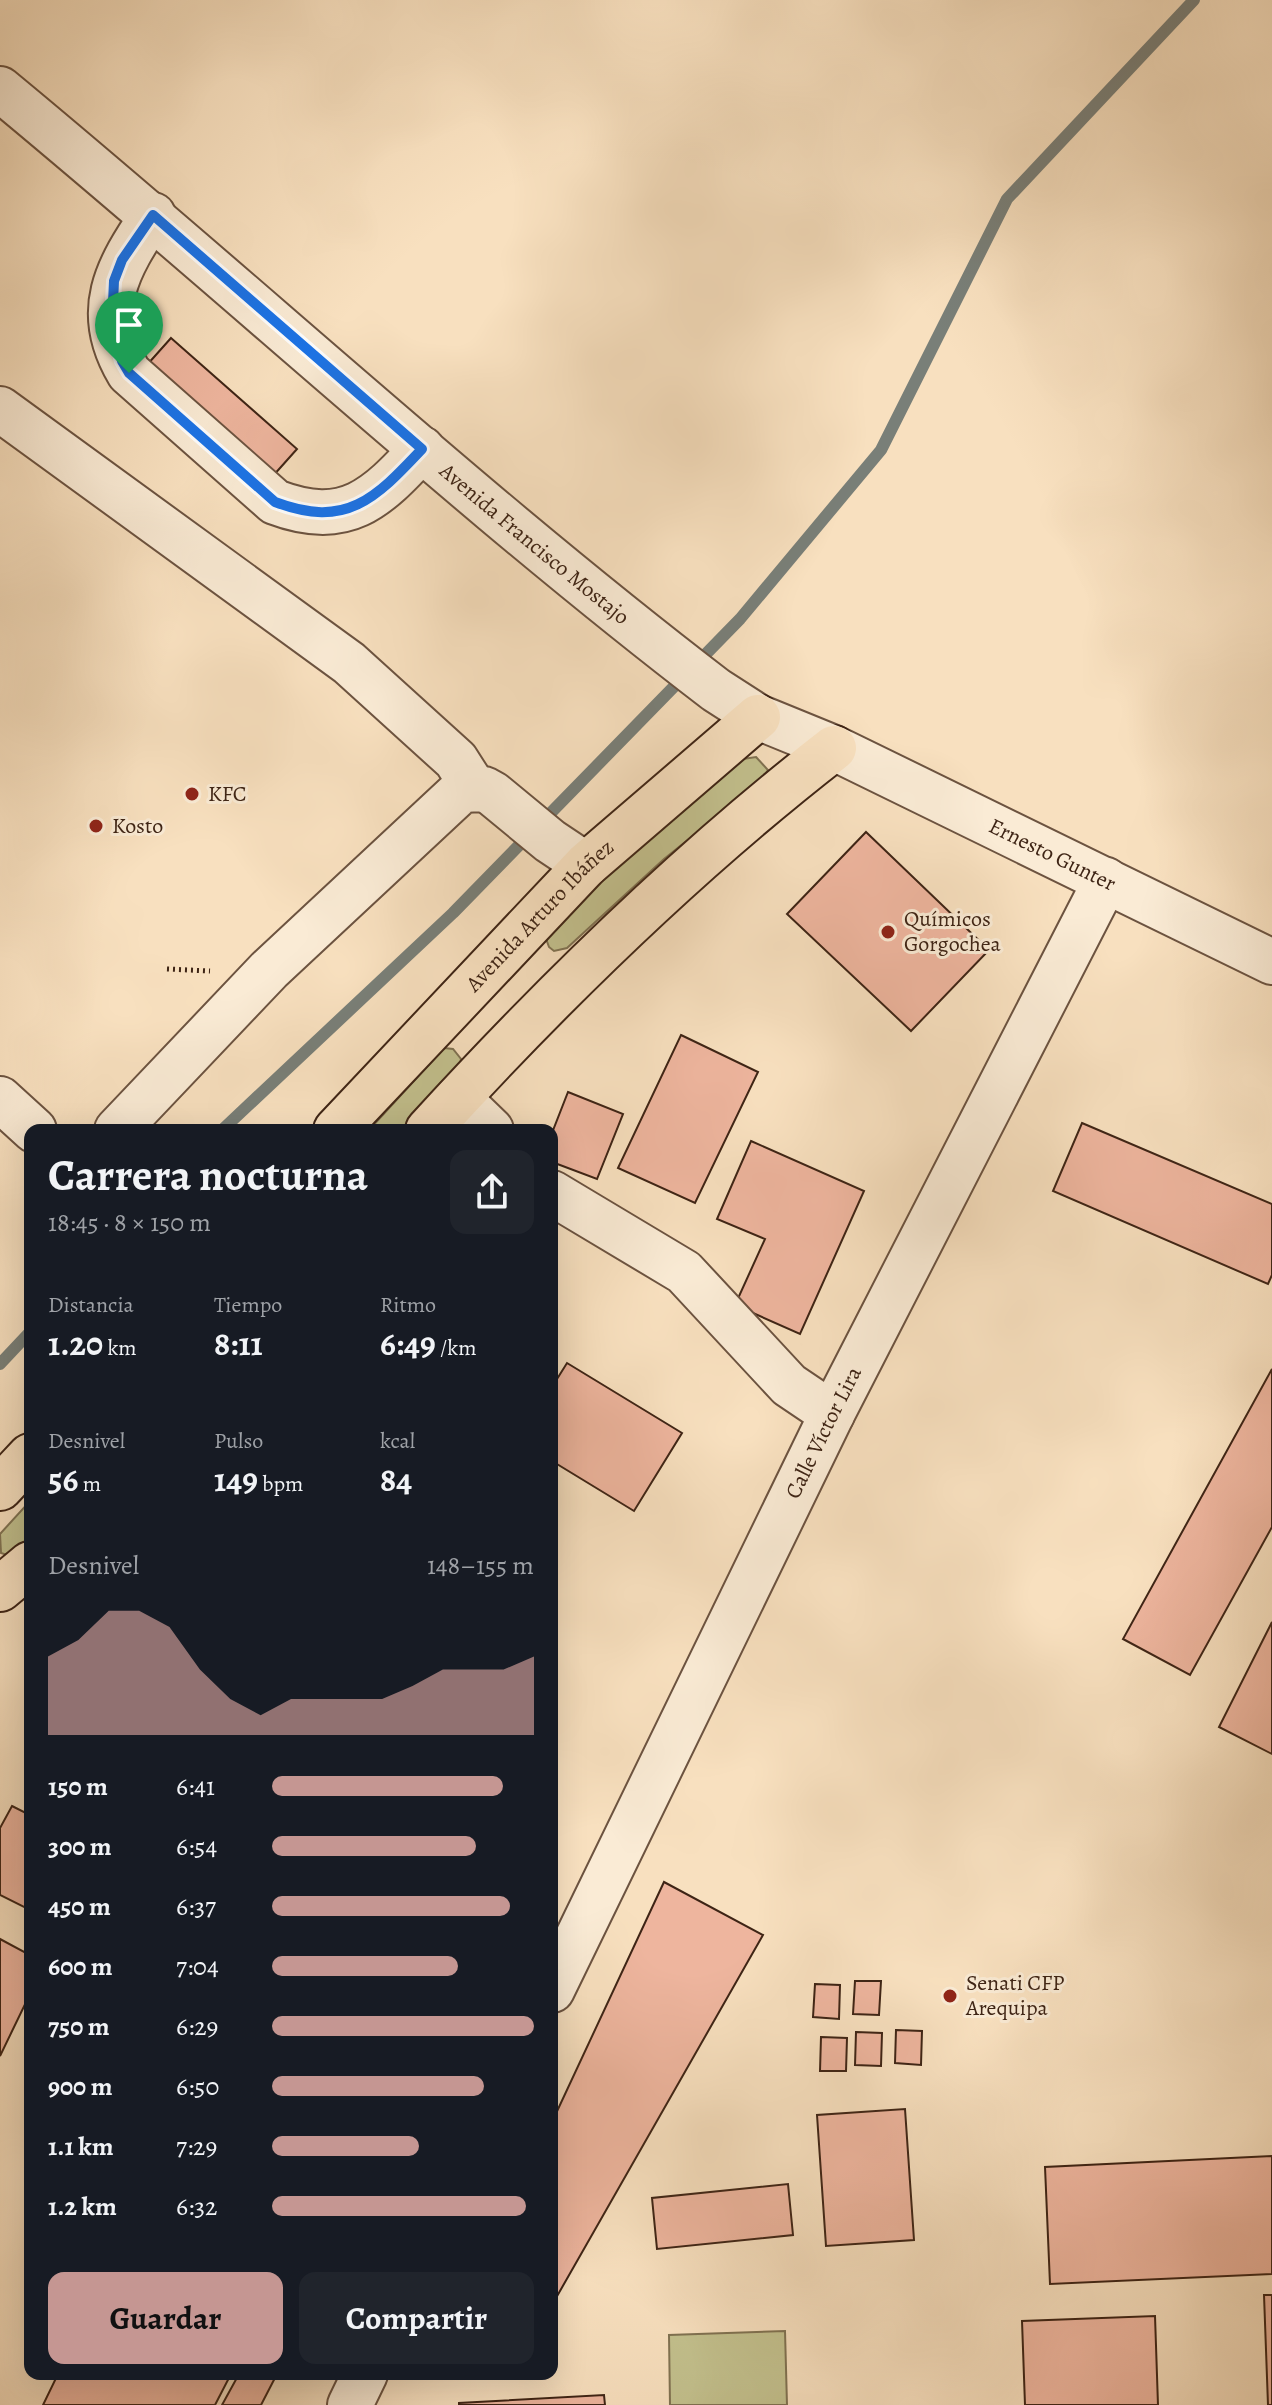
<!DOCTYPE html>
<html lang="es">
<meta charset="utf-8">
<style>
body{margin:0;font-family:Alegreya,serif;background:#20242c;color:#f1f3f6;height:100vh;display:flex;flex-direction:column;font-size:30px;white-space:nowrap}
*{box-sizing:border-box;margin:0}
p{font-size:26px;color:#9ea1a6}
.icon{flex:none;width:44px;height:44px;fill:none;stroke:currentColor;stroke-width:2;stroke-linecap:round;stroke-linejoin:round}
.map{position:relative;flex:1;overflow:hidden}
.side{position:absolute;left:24px;top:1124px;width:534px;height:1256px;display:flex;flex-direction:column;background:#171b24;border-radius:16px;box-shadow:0 8px 32px #0002}
.side>*{flex:none}
.pin{position:absolute;display:grid;place-items:center;width:68px;height:68px;color:#fff;margin:-82px -34px;border-radius:50% 50% 50% 0;rotate:-45deg;box-shadow:0 0 8px #0007}
.pin .icon{rotate:45deg}
.round{display:grid;place-items:center;flex:none;width:84px;height:84px;border-radius:16px;background:#20242c}
.head{display:flex;align-items:center;justify-content:space-between;height:136px;padding:0 24px}
h1{font-size:44px;font-weight:700;line-height:60px}
.metrics{display:grid;grid-template-columns:repeat(3,1fr);gap:12px;height:136px;padding:8px 24px}
.metrics div{display:grid;align-content:center}
.metrics b{font-size:34px;font-weight:700}
.metrics small{font-size:22px;font-weight:400}
.metrics p{font-size:22px}
.chart{height:224px;padding:16px 24px}
.chart p{display:flex;justify-content:space-between}
.chart svg{width:100%;height:144px;margin-top:8px;fill:#c59692;opacity:.7}
.action{display:flex;gap:16px;margin-top:auto;padding:16px 24px}
.action a{flex:1;height:92px;border-radius:16px;background:#c59692;color:#111;font-size:32px;font-weight:700;line-height:92px;text-align:center}
.action a+a{background:#20242c;color:#f1f3f6}
ul{padding:0 24px;list-style:none;font-size:26px}
li{display:grid;grid-template-columns:128px 96px 1fr;align-items:center;height:60px}
li i{height:20px;border-radius:10px;background:#c59692}
.map>svg:first-child{display:block}
.green{fill:#c3c18e;stroke:#807252;stroke-width:2}
.lines{fill:none;stroke-linecap:round;stroke-linejoin:round}
.stream{stroke:#797f78;stroke-width:12}
.building{fill:#eeb59e;stroke:#3e2415;stroke-width:2}
.minor-casing{stroke:#6c5340;stroke-width:48}
.major-casing{stroke:#3e2415;stroke-width:48}
.path{stroke:#3e2415;stroke-width:5;stroke-dasharray:2 4;stroke-linecap:butt}
.minor{stroke:#faebd5;stroke-width:44}
.major{stroke:#f8e0bf;stroke-width:44}
.route-casing{stroke:#fff;stroke-width:16}
.route{stroke:#1a73e8;stroke-width:10}
.poi-dot{fill:#8f2418;stroke:#faebd5;stroke-width:3}
.labels{text-anchor:middle;dominant-baseline:central;stroke-width:6;stroke-linejoin:round;paint-order:stroke}
.street-label{font-size:22px;fill:#3e2415;stroke:#faebd5}
.poi-label{font-size:22px;fill:#3e2415;stroke:#faebd5;text-anchor:start}
</style>
<div class="map">
<svg width="1272" height="2405" viewBox="0 0 1272 2405">
<rect width="100%" height="100%" fill="#f8e0bf"/>
<filter id="stains"><feTurbulence type="fractalNoise" baseFrequency=".0025" numOctaves="4"/><feColorMatrix values="0 0 0 0 .2 0 0 0 0 .09 0 0 0 0 .02 0 0 0 .5 -.17"/></filter>
<radialGradient id="worn" r=".72"><stop offset=".6" stop-color="#630" stop-opacity="0"/><stop offset="1" stop-color="#630" stop-opacity=".3"/></radialGradient>
<g class="green">
<path d="M756,757L768,770L760,782L664,859L567,948L554,951L549,947L544,933L648,837L743,759Z"/>
<path d="M444,1048L453,1049L461,1059L459,1068L403,1130H369Z"/>
<path d="M30,1501V1540L10,1556L1,1553L0,1534Z"/>
<path d="M785,2331L787,2405H670L669,2335Z"/>
</g>
<g class="lines">
<g class="stream">
<path d="M222,1130L453,913L740,619L881,450L1007,199L1194,0"/>
<path d="M0,1364L30,1332"/>
</g>
</g>
<g class="building">
<path d="M171,338L297,449L272,477L146,366Z"/>
<path d="M866,832L989,950L911,1031L787,914Z"/>
<path d="M681,1035L758,1072L695,1203L618,1168Z"/>
<path d="M568,1092L623,1114L597,1179L552,1162V1133Z"/>
<path d="M1082,1123L1272,1204V1275L1268,1284L1053,1191Z"/>
<path d="M751,1141L864,1191L800,1334L735,1305L765,1239L717,1219Z"/>
<path d="M567,1363L682,1433L634,1511L552,1461V1387Z"/>
<path d="M1272,1369V1527L1190,1675L1123,1639Z"/>
<path d="M1272,1622V1754L1219,1727Z"/>
<path d="M12,1806L30,1815V1910L0,1895V1828Z"/>
<path d="M664,1882L763,1935L552,2305V2122Z"/>
<path d="M0,1939L30,1955V1994L0,2056Z"/>
<path d="M855,1981H881L879,2015L853,2014Z"/>
<path d="M815,1984L840,1985L839,2019L813,2017Z"/>
<path d="M896,2030L922,2031L921,2065L895,2063Z"/>
<path d="M856,2032L882,2033L881,2066L855,2065Z"/>
<path d="M821,2037L847,2038L846,2071H820Z"/>
<path d="M905,2109L914,2240L826,2246L817,2115Z"/>
<path d="M1272,2156V2274L1050,2284L1045,2167Z"/>
<path d="M788,2184L793,2235L657,2249L652,2198Z"/>
<path d="M1264,2295H1272V2405H1268Z"/>
<path d="M1155,2316L1158,2405H1025L1022,2321Z"/>
<path d="M58,2374H231L215,2405H43Z"/>
<path d="M239,2374H277L261,2405H222Z"/>
<path d="M604,2395L605,2405H459V2403Z"/>
</g>
<g class="lines">
<g class="minor-casing">
<g id="minor">
<path id="s1" d="M0,89C240,287 469,501 716,690L758,717L834,748L1272,962"/>
<path d="M153,215C117,268 92,311 129,373L275,502C346,529 376,499 422,449"/>
<path d="M0,409L349,663L456,760L474,788"/>
<path d="M458,1098L491,1130"/>
<path d="M0,1099L34,1130"/>
<path d="M117,1130L269,970L462,790L484,789L493,794L550,841L586,865"/>
<path d="M552,1193L684,1272L789,1385L832,1414"/>
<path id="s2" d="M552,1990L832,1414L1106,880"/>
<path d="M350,2405L365,2374"/>
</g>
</g>
<g class="major-casing">
<g id="major">
<path id="s3" d="M336,1130L586,865L758,717"/>
<path d="M428,1130C554,992 687,862 834,748"/>
<path d="M0,1488L30,1456"/>
<path d="M0,1589L30,1564"/>
</g>
</g>
<path class="path" d="M167,969L210,971"/>
<use href="#minor" class="minor"/>
<use href="#major" class="major"/>
</g>
<g class="lines">
<g class="route-casing">
<path id="route" d="M153,215L422,449C375,499 346,529 275,502L129,373L122,361L112,325L114,281L122,260Z"/>
</g>
<use href="#route" class="route"/>
</g>
<g class="poi-dot">
<circle cx="192" cy="794" r="8"/>
<circle cx="96" cy="826" r="8"/>
<circle cx="888" cy="932" r="8"/>
<circle cx="950" cy="1996" r="8"/>
</g>
<g class="labels">
<g class="street-label">
<text stroke="none"><textPath href="#s1" startOffset="702">Avenida Francisco Mostajo</textPath></text>
<text stroke="none"><textPath href="#s1" startOffset="1310">Ernesto Gunter</textPath></text>
<text stroke="none"><textPath href="#s3" startOffset="296">Avenida Arturo Ibáñez</textPath></text>
<text stroke="none"><textPath href="#s2" startOffset="620">Calle Víctor Lira</textPath></text>
</g>
<g class="poi-label">
<text x="208" y="794">KFC</text>
<text x="112" y="826">Kosto</text>
<text x="904" y="919">Químicos<tspan x="904" dy="25">Gorgochea</tspan></text>
<text x="966" y="1983">Senati CFP<tspan x="966" dy="25">Arequipa</tspan></text>
</g>
</g>
<rect width="100%" height="100%" filter="url(#stains)"/>
<rect width="100%" height="100%" fill="url(#worn)"/>
</svg>
<div class="pin" style="left:129px;top:373px;background:#1e9e55"><svg class="icon" aria-label="arrive" viewBox="0 0 24 24"><path d="M6 21V4h12l-3 4 3 4H6"/></svg></div>
<section class="side">
<div class="head"><div><h1>Carrera nocturna</h1><p>18:45 · 8 × 150 m</p></div><a class="round"><svg class="icon" aria-label="share" viewBox="0 0 24 24"><path d="M12 15V3M7 8l5-5 5 5M5 13v7h14v-7"/></svg></a></div>
<div class="metrics">
<div><p>Distancia</p><b>1.20<small> km</small></b></div>
<div><p>Tiempo</p><b>8:11</b></div>
<div><p>Ritmo</p><b>6:49<small> /km</small></b></div>
</div>
<div class="metrics">
<div><p>Desnivel</p><b>56<small> m</small></b></div>
<div><p>Pulso</p><b>149<small> bpm</small></b></div>
<div><p>kcal</p><b>84</b></div>
</div>
<div class="chart"><p><span>Desnivel</span>148–155 m</p>
<svg viewBox="0 0 160 44" preserveAspectRatio="none"><path d="M0 44V20L10 15L20 6L30 6L40 11L50 24L60 33L70 38L80 33L90 33L100 33L110 33L120 29L130 24L140 24L150 24L160 20V44z"/></svg>
</div>
<ul>
<li><b>150 m</b>6:41<i style="width:88%"></i></li>
<li><b>300 m</b>6:54<i style="width:78%"></i></li>
<li><b>450 m</b>6:37<i style="width:91%"></i></li>
<li><b>600 m</b>7:04<i style="width:71%"></i></li>
<li><b>750 m</b>6:29<i style="width:100%"></i></li>
<li><b>900 m</b>6:50<i style="width:81%"></i></li>
<li><b>1.1 km</b>7:29<i style="width:56%"></i></li>
<li><b>1.2 km</b>6:32<i style="width:97%"></i></li>
</ul>
<div class="action"><a>Guardar</a><a>Compartir</a></div>
</section>
</div>
